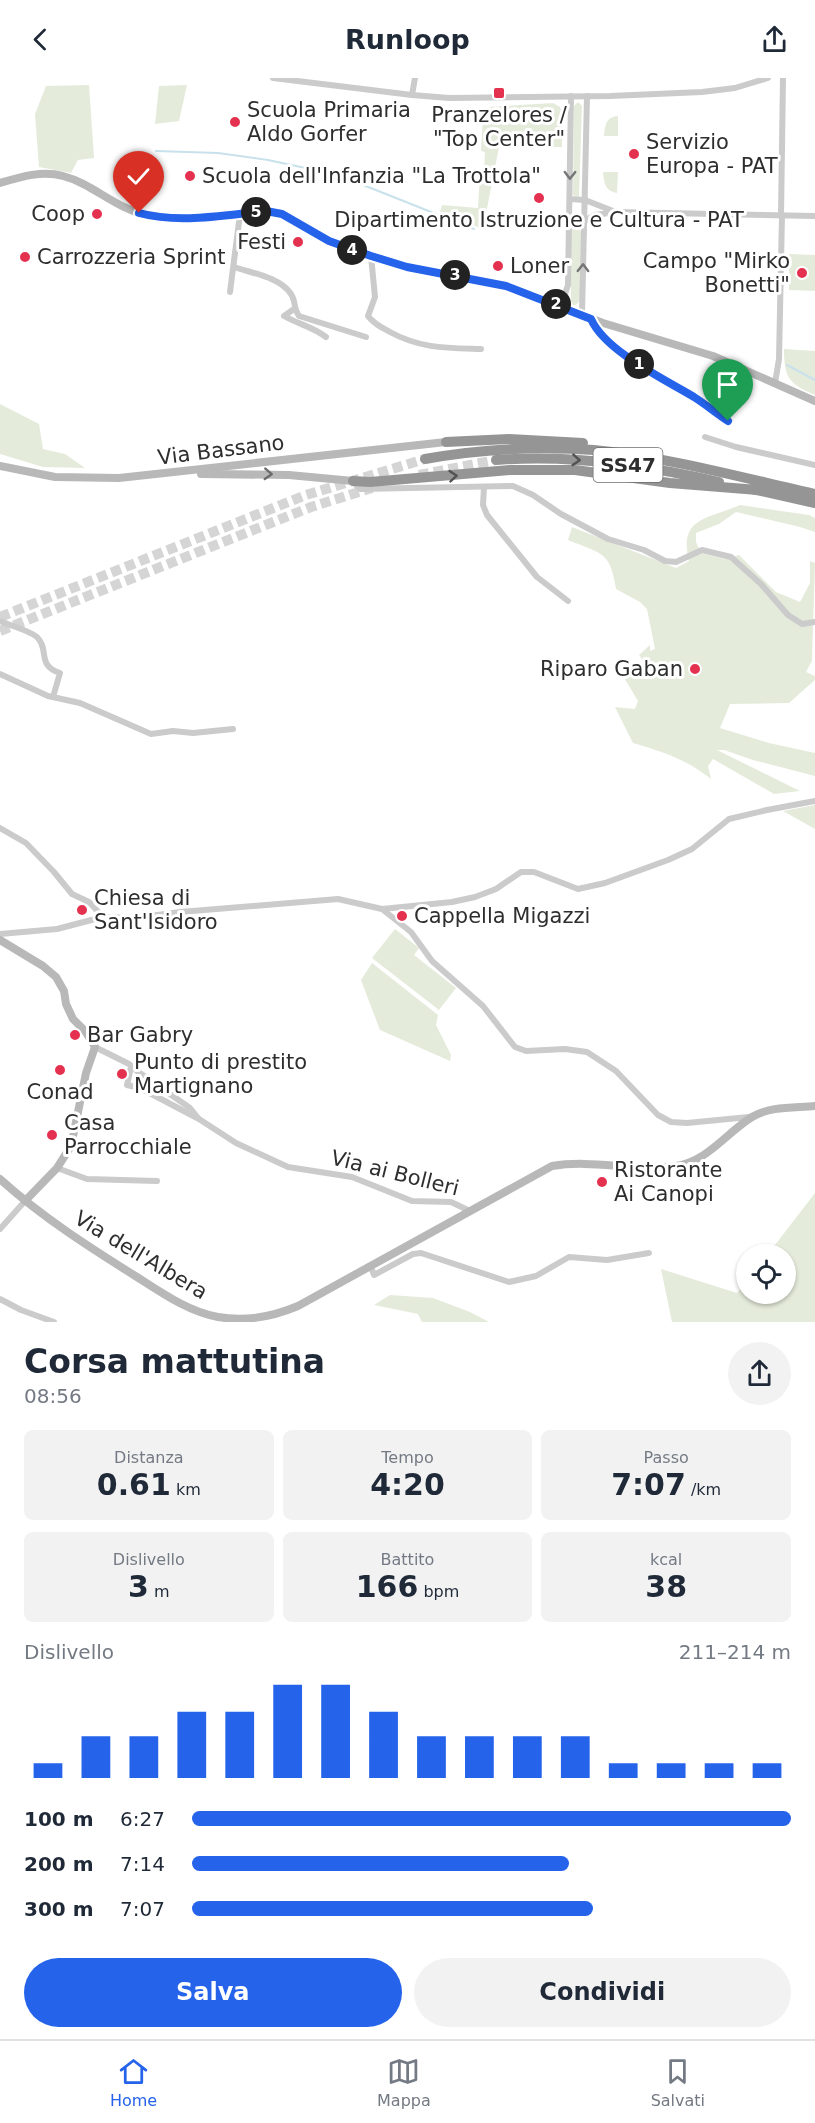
<!DOCTYPE html>
<html lang="it">
<meta charset="utf-8">
<style>
body{margin:0;font-family:"DejaVu Sans",sans-serif;background:#f2f2f3;color:#1f2937;height:100vh;display:flex;flex-direction:column;font-size:22px;white-space:nowrap}
*{box-sizing:border-box;margin:0}
p{font-size:20px;color:#747a83}
.icon{flex:none;width:33px;height:33px;fill:none;stroke:currentColor;stroke-width:2;stroke-linecap:round;stroke-linejoin:round}
.map{position:relative;height:1244px;overflow:hidden}
.drawer{display:flex;flex-direction:column;background:#fff;flex:1}
.drawer>*{flex:none}
.fabs{position:absolute;left:736px;top:1166px;display:grid;gap:12px}
.fabs a{display:grid;place-items:center;width:60px;height:60px;border-radius:50%;background:#fff;box-shadow:0 2px 4px #0004;font-size:30px}
.pin{position:absolute;display:grid;place-items:center;width:51px;height:51px;color:#fff;margin:-62px -26px;border-radius:50% 50% 50% 0;rotate:-45deg;box-shadow:0 0 6px #0007}
.pin .icon{rotate:45deg}
.km{position:absolute;width:30px;height:30px;margin:-15px;border-radius:50%;background:#222;color:#fff;font-size:16px;line-height:30px;text-align:center}
.round{display:grid;place-items:center;flex:none;width:63px;height:63px;border-radius:32px;background:#f2f2f3}
.head{display:flex;align-items:center;justify-content:space-between;height:102px;padding:0 24px}
h1{font-size:33px;font-weight:700;line-height:45px}
.figures{display:grid;grid-template-columns:repeat(3,1fr);gap:9px;height:102px;padding:6px 24px}
.figures div{display:grid;align-content:center;border-radius:9px;background:#f2f2f3;text-align:center}
.figures b{font-size:30px;font-weight:700}
.figures small{font-size:16px;font-weight:400}
.figures p{font-size:16px}
.chart{height:168px;padding:12px 24px}
.chart p{display:flex;justify-content:space-between}
.chart svg{width:100%;height:108px;margin-top:6px;stroke:#2563eb;stroke-width:6}
.button{display:flex;gap:12px;margin-top:auto;padding:12px 24px}
.button a{flex:1;height:69px;border-radius:36px;background:#2563eb;color:#fff;font-size:24px;font-weight:700;line-height:69px;text-align:center}
.button a+a{background:#f2f2f3;color:#1f2937}
ul{padding:0 24px;list-style:none;font-size:20px}
li{display:grid;grid-template-columns:96px 72px 1fr;align-items:center;height:45px}
li i{height:15px;border-radius:8px;background:#2563eb}
header{display:flex;justify-content:space-between;align-items:center;height:78px;padding:0 24px;background:#fff;font-size:27px;font-weight:700}
.menu{display:flex;justify-content:space-around;align-items:center;height:84px;border-top:2px solid #e0e1e3;background:#fff;font-size:16px;color:#747a83}
.menu a{display:grid;justify-items:center;gap:3px}
.menu .active{color:#2563eb}
.map>svg:first-child{display:block}
.green{fill:#e5ebdb}
.lines{fill:none;stroke-linecap:round;stroke-linejoin:round}
.stream{stroke:#c8e1eb;stroke-width:2}
.highway-tunnel{stroke:#d5d5d5;stroke-width:10;stroke-dasharray:10 5;stroke-linecap:butt}
.street{stroke:#cbcbcb;stroke-width:6}
.secondary{stroke:#b8b8b8;stroke-width:8}
.highway{stroke:#959595;stroke-width:10}
.oneway{stroke:#757575}
.oneway2{stroke:#525252}
.oneway3{stroke:#6c6c6c}
.route-casing{stroke:#fff;stroke-width:12}
.route{stroke:#2563eb;stroke-width:8}
.poi-dot{fill:#e4314f;stroke:#fff;stroke-width:2}
.labels{text-anchor:middle;dominant-baseline:central;stroke-width:6;stroke-linejoin:round;paint-order:stroke}
.shield{fill:#fff;stroke:#6d6d6d;stroke-width:1.5}
.shield-label{font-size:20px;font-weight:bold;fill:#2e2e2e}
.poi-label{font-size:21px;fill:#2e2e2e;stroke:#fff;text-anchor:start}
.street-label{font-size:21px;fill:#2e2e2e;stroke:#fff}
</style>
<header><svg class="icon" aria-label="back" viewBox="0 0 24 24"><path d="M15 5l-7 7 7 7"/></svg>Runloop<svg class="icon" aria-label="share" viewBox="0 0 24 24"><path d="M12 15V3M7 8l5-5 5 5M5 13v7h14v-7"/></svg></header>
<div class="map">
<svg width="815" height="1244" viewBox="0 0 815 1244">
<rect width="100%" height="100%" fill="#fff"/>
<g class="green">
<path d="M89,7L94,80L78,82L71,95L39,89L35,36L46,8Z"/>
<path d="M187,7L179,43L155,46L159,8Z"/>
<path d="M578,24L582,28L579,119L573,117L574,28Z"/>
<path d="M553,25L560,29L562,34V69H552L548,63L500,64L483,151L440,134L442,127L478,130L480,95H484L485,74L481,73L483,39L488,36V29Z"/>
<path d="M618,38V58H604C605,47 606,39 618,38Z"/>
<path d="M603,94H618L617,115C605,113 604,105 603,94Z"/>
<path d="M575,149L581,153L580,223L576,227H573L571,223V153Z"/>
<path d="M789,176L815,177V213L789,212Z"/>
<path d="M784,271L815,273V317C789,306 784,300 784,271Z"/>
<path d="M0,326L39,346L43,371L65,376L85,390L43,389L0,376Z"/>
<path d="M740,427L809,437L815,440V454L800,449L736,434L719,446L696,455V464L701,475L725,481L739,477L776,514L800,524L810,505V483L815,485L812,583L806,594L815,598V602L789,625L730,626L720,650L769,665L815,675V698L753,682L724,672H717L800,713L774,716L713,681L708,688L711,701C686,681 663,674 633,665L615,629L635,631L638,623L623,598L639,600L645,585L639,577L650,567V573L655,571L647,531L640,524L616,511C610,473 602,476 568,462L572,449L676,490L689,483C678,439 708,441 740,427Z"/>
<path d="M815,727V751L783,733Z"/>
<path d="M395,851L419,870L414,877L456,910L439,932L372,880Z"/>
<path d="M372,885L438,937L436,947L451,977L450,983L380,952L361,902Z"/>
<path d="M815,1115V1244H672L661,1191L737,1215L747,1203V1215H786V1176H768Z"/>
<path d="M390,1217L433,1220L470,1234L489,1244H422L418,1236L374,1227Z"/>
</g>
<g class="lines">
<g class="stream">
<path d="M156,73L218,75L268,82L338,97L474,151"/>
<path d="M787,287L815,302"/>
</g>
<g class="highway-tunnel">
<path d="M419,397L496,382"/>
<path d="M0,539L306,417L425,381"/>
<path d="M0,553L311,429L372,410"/>
</g>
<g class="street">
<path d="M273,0L412,17L449,20L610,18L702,14L735,10L768,0"/>
<path d="M412,17L415,0"/>
<path d="M570,121L585,122L613,133"/>
<path d="M781,137L783,0"/>
<path d="M569,142L584,143L595,137L616,134L815,138"/>
<path d="M371,178L375,219L368,238C374,246 381,249 390,254C421,271 448,270 481,271"/>
<path d="M234,189C251,195 280,199 291,216C296,223 293,230 299,238L366,259"/>
<path d="M230,214L240,136"/>
<path d="M561,228L568,207L571,18"/>
<path d="M294,231L284,238C298,246 313,249 326,259"/>
<path d="M582,236L587,18"/>
<path d="M591,241C605,274 664,300 694,319C705,326 716,335 728,343"/>
<path d="M775,305L779,281L782,137"/>
<path d="M705,359L736,369L815,387"/>
<path d="M354,405L360,411L513,408L533,417L561,436L608,461L644,472L665,483L676,484L702,472L731,479L761,506L788,537L802,546L815,544"/>
<path d="M484,409L483,427L487,437L537,499L568,523"/>
<path d="M0,543C11,548 28,552 37,559C50,572 36,587 60,595L53,619"/>
<path d="M0,596L48,618L80,625L151,656L173,653L193,655L233,651"/>
<path d="M0,750L26,765L54,794L72,816L89,824L103,839"/>
<path d="M382,831L452,824L475,819L496,811L521,794H534L578,811L605,805L668,782L692,771L729,741L767,732L815,723"/>
<path d="M0,856L57,851L103,839L135,840L180,834L338,821L382,831L411,854L432,883L483,928L515,969L526,973L565,971L587,974L616,993L658,1037L671,1044L687,1045L749,1039"/>
<path d="M95,969L129,986L137,993L190,1030L198,1040"/>
<path d="M131,989L127,1007L140,1010L199,1041L236,1065L288,1089L352,1099L412,1123L451,1124L470,1133"/>
<path d="M57,1090L87,1101L157,1103"/>
<path d="M0,1151L25,1123"/>
<path d="M371,1189L374,1197L413,1176L421,1175L509,1204L536,1198L569,1179L607,1182L649,1175"/>
<path d="M0,1221L21,1232L54,1244"/>
</g>
<g class="secondary">
<path d="M0,105C20,99 42,92 63,98C94,106 116,132 151,138C188,145 229,137 266,133L278,135L342,169L407,189L506,208L603,245L713,278L815,323"/>
<path d="M0,388L55,399L119,400L446,364"/>
<path d="M201,396L289,397L353,403"/>
<path d="M0,862L43,888L56,899L64,913L66,926L73,941L85,953L95,969L86,995L71,1068L57,1090L25,1123"/>
<path d="M0,1101C42,1139 89,1169 137,1199C162,1215 189,1234 218,1239C247,1244 272,1239 298,1228L552,1088C594,1081 635,1094 676,1088C708,1083 726,1055 752,1039C770,1028 795,1030 815,1028"/>
</g>
<g class="highway">
<path d="M446,364L509,361L583,365"/>
<path d="M425,381C481,371 537,368 594,372C667,379 743,400 815,416"/>
<path d="M496,382C571,376 646,387 719,404"/>
<path d="M353,403L370,404L510,392H575L670,405L758,412"/>
<path d="M752,411L815,425"/>
</g>
</g>
<defs><path id="oneway-chevron" d="M-2-3.5L2.5 0L-2 3.5" fill="none" stroke-width="1.6" stroke-linecap="round" stroke-linejoin="round" transform="scale(1.5)"/></defs>
<g class="oneway">
<use href="#oneway-chevron" transform="translate(570 97) rotate(91)"/>
<use href="#oneway-chevron" transform="translate(583 190) rotate(-89)"/>
</g>
<g class="oneway2">
<use href="#oneway-chevron" transform="translate(576 382) rotate(4)"/>
<use href="#oneway-chevron" transform="translate(453 398) rotate(-5)"/>
</g>
<use class="oneway3" href="#oneway-chevron" transform="translate(268 396) rotate(3)"/>
<g class="lines">
<g class="route-casing">
<path id="route" d="M139,135C180,146 224,137 266,133L282,136L329,163L371,178L407,189L506,208L591,241C605,273 664,301 694,319C705,326 716,335 728,343"/>
</g>
<use href="#route" class="route"/>
</g>
<g class="poi-dot">
<rect x="493" y="9" width="12" height="12" rx="3"/>
<circle cx="235" cy="44" r="6"/>
<circle cx="634" cy="76" r="6"/>
<circle cx="190" cy="98" r="6"/>
<circle cx="539" cy="120" r="6"/>
<circle cx="97" cy="136" r="6"/>
<circle cx="298" cy="164" r="6"/>
<circle cx="25" cy="179" r="6"/>
<circle cx="498" cy="188" r="6"/>
<circle cx="802" cy="195" r="6"/>
<circle cx="695" cy="591" r="6"/>
<circle cx="82" cy="832" r="6"/>
<circle cx="402" cy="838" r="6"/>
<circle cx="75" cy="957" r="6"/>
<circle cx="60" cy="992" r="6"/>
<circle cx="122" cy="996" r="6"/>
<circle cx="52" cy="1057" r="6"/>
<circle cx="602" cy="1104" r="6"/>
</g>
<g class="labels">
<rect class="shield" x="593.5" y="370" width="69" height="34" rx="4.5"/>
<g class="shield-label">
<text x="628" y="387">SS47</text>
</g>
<g class="poi-label">
<text x="247" y="32">Scuola Primaria<tspan x="247" dy="24">Aldo Gorfer</tspan></text>
<text x="499" y="37" text-anchor="middle">Pranzelores /<tspan x="499" dy="24">"Top Center"</tspan></text>
<text x="646" y="64">Servizio<tspan x="646" dy="24">Europa - PAT</tspan></text>
<text x="202" y="98">Scuola dell'Infanzia "La Trottola"</text>
<text x="85" y="136" text-anchor="end">Coop</text>
<text x="539" y="142" text-anchor="middle">Dipartimento Istruzione e Cultura - PAT</text>
<text x="286" y="164" text-anchor="end">Festi</text>
<text x="37" y="179">Carrozzeria Sprint</text>
<text x="790" y="183" text-anchor="end">Campo "Mirko<tspan x="790" dy="24">Bonetti"</tspan></text>
<text x="510" y="188">Loner</text>
<text x="683" y="591" text-anchor="end">Riparo Gaban</text>
<text x="94" y="820">Chiesa di<tspan x="94" dy="24">Sant'Isidoro</tspan></text>
<text x="414" y="838">Cappella Migazzi</text>
<text x="87" y="957">Bar Gabry</text>
<text x="134" y="984">Punto di prestito<tspan x="134" dy="24">Martignano</tspan></text>
<text x="60" y="1014" text-anchor="middle">Conad</text>
<text x="64" y="1045">Casa<tspan x="64" dy="24">Parrocchiale</tspan></text>
<text x="614" y="1092">Ristorante<tspan x="614" dy="24">Ai Canopi</tspan></text>
</g>
<g class="street-label">
<text transform="translate(221 372) rotate(-7)">Via Bassano</text>
<text transform="translate(395 1095) rotate(14)">Via ai Bolleri</text>
<text transform="translate(141 1177) rotate(31)">Via dell'Albera</text>
</g>
</g>
</svg>
<div class="fabs">
<a><svg class="icon" aria-label="locate" viewBox="0 0 24 24"><circle cx="12" cy="12" r="6"/><path d="M12 2v4M12 18v4M2 12h4M18 12h4"/></svg></a>
</div>
<div class="pin" style="left:728px;top:343px;background:#1e9e55"><svg class="icon" aria-label="arrive" viewBox="0 0 24 24"><path d="M6 21V4h12l-3 4 3 4H6"/></svg></div>
<div class="pin" style="left:139px;top:135px;background:#d93025"><svg class="icon" aria-label="check" viewBox="0 0 24 24"><path d="M5 12l5 5 9-10"/></svg></div>
<b class="km" style="left:639px;top:286px">1</b>
<b class="km" style="left:556px;top:226px">2</b>
<b class="km" style="left:455px;top:197px">3</b>
<b class="km" style="left:352px;top:172px">4</b>
<b class="km" style="left:256px;top:134px">5</b>
</div>
<section class="drawer">
<div class="head"><div><h1>Corsa mattutina</h1><p>08:56</p></div><a class="round"><svg class="icon" aria-label="share" viewBox="0 0 24 24"><path d="M12 15V3M7 8l5-5 5 5M5 13v7h14v-7"/></svg></a></div>
<div class="figures">
<div><p>Distanza</p><b>0.61<small> km</small></b></div>
<div><p>Tempo</p><b>4:20</b></div>
<div><p>Passo</p><b>7:07<small> /km</small></b></div>
</div>
<div class="figures">
<div><p>Dislivello</p><b>3<small> m</small></b></div>
<div><p>Battito</p><b>166<small> bpm</small></b></div>
<div><p>kcal</p><b>38</b></div>
</div>
<div class="chart"><p><span>Dislivello</span>211–214 m</p>
<svg viewBox="0 0 160 44" preserveAspectRatio="none"><path d="M5 44V38M15 44V27M25 44V27M35 44V17M45 44V17M55 44V6M65 44V6M75 44V17M85 44V27M95 44V27M105 44V27M115 44V27M125 44V38M135 44V38M145 44V38M155 44V38"/></svg>
</div>
<ul>
<li><b>100 m</b>6:27<i style="width:100%"></i></li>
<li><b>200 m</b>7:14<i style="width:63%"></i></li>
<li><b>300 m</b>7:07<i style="width:67%"></i></li>
</ul>
<div class="button"><a>Salva</a><a>Condividi</a></div>
</section>
<nav class="menu">
<a class="active"><svg class="icon" aria-label="home" viewBox="0 0 24 24"><path d="M3 11l9-7 9 7M6 9v11h12V9"/></svg>Home</a>
<a><svg class="icon" aria-label="map" viewBox="0 0 24 24"><path d="M3 6l6-2 6 2 6-2v14l-6 2-6-2-6 2zM9 4v14M15 6v14"/></svg>Mappa</a>
<a><svg class="icon" aria-label="saved" viewBox="0 0 24 24"><path d="M7 4h10v16l-5-4-5 4z"/></svg>Salvati</a>
</nav>
